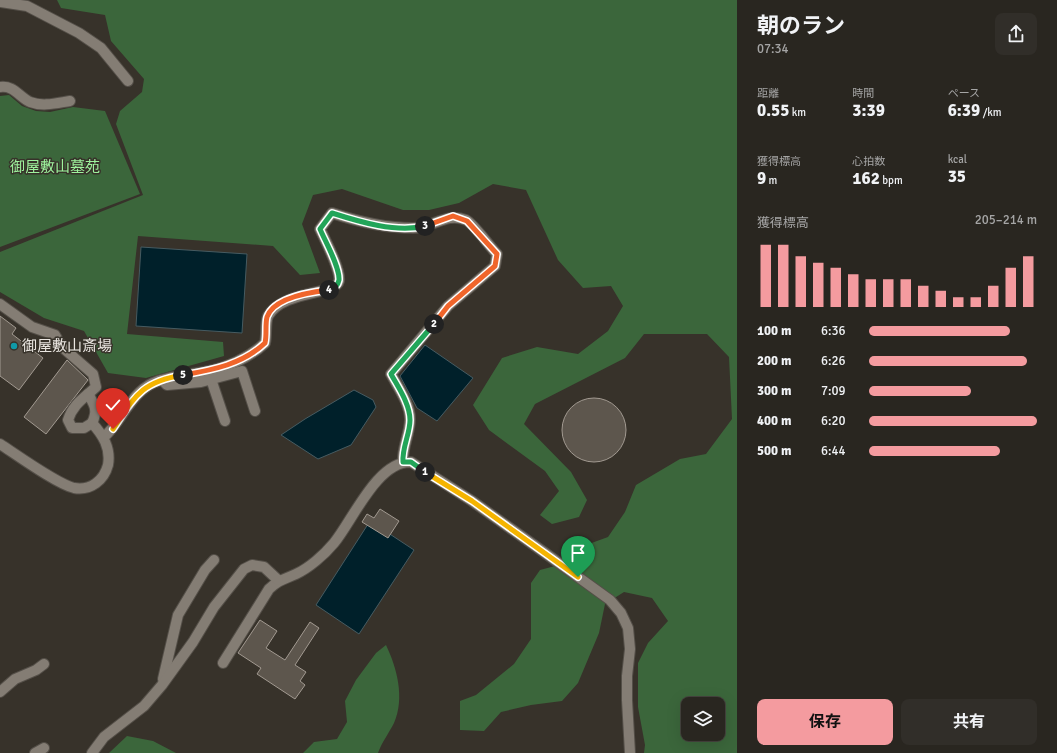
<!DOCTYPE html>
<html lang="ja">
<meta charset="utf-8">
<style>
body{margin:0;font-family:Signika,"Noto Sans JP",sans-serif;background:#312e29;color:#f1f3f6;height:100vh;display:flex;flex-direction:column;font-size:15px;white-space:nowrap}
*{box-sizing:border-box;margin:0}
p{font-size:13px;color:#a5a5a5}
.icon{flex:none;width:22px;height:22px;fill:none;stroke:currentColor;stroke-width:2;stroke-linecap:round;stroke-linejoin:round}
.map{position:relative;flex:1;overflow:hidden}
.side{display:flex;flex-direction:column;background:#292620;width:320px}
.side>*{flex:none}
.buttons{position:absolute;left:681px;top:697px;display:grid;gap:8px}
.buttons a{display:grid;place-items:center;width:44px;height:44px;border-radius:8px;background:#292620;box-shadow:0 4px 16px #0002,0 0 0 1px #45433e;font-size:20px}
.pin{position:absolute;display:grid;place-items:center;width:34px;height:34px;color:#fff;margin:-41px -17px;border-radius:50% 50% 50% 0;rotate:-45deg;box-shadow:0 0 4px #0007}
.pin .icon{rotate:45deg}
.km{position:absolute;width:20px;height:20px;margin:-10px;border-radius:50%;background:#222;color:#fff;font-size:11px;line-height:20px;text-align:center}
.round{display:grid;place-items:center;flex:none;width:42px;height:42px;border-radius:8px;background:#312e29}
.headline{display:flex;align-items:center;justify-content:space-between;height:68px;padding:0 20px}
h1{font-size:22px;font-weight:700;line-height:30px}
.figures{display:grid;grid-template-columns:repeat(3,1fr);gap:6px;height:68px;padding:4px 20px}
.figures div{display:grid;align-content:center}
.figures b{font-size:17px;font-weight:700}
.figures small{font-size:11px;font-weight:400}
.figures p{font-size:11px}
.chart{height:112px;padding:8px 20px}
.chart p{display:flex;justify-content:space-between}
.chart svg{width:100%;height:72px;margin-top:4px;stroke:#f49b9f;stroke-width:6}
.button{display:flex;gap:8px;margin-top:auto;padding:8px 20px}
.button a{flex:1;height:46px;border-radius:8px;background:#f49b9f;color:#111;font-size:16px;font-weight:700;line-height:46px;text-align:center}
.button a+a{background:#312e29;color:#f1f3f6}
ul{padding:0 20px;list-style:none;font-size:13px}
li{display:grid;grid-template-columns:64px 48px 1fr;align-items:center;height:30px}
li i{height:10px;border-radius:5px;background:#f49b9f}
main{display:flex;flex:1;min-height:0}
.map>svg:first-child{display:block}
.green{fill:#3b663b;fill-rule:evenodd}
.water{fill:#00202a;stroke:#465b61}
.building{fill:#5d564d;stroke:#a29a91}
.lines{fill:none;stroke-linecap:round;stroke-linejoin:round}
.minor-casing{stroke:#544f48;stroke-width:12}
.minor{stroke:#847d74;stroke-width:10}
.split-1-casing{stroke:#fff;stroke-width:8}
.split-2-casing{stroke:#fff;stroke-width:8}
.split-3-casing{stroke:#fff;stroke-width:8}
.split-4-casing{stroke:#fff;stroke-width:8}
.split-5-casing{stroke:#fff;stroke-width:8}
.split-6-casing{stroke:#fff;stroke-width:8}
.split-1{stroke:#f5b400;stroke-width:5}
.split-2{stroke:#22a559;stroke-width:5}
.split-3{stroke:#f0652b;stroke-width:5}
.split-4{stroke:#22a559;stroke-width:5}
.split-5{stroke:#f0652b;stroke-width:5}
.split-6{stroke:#f5b400;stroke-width:5}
.culture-dot{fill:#0f9aa8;stroke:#37322a;stroke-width:1.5}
.labels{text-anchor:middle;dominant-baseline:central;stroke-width:3;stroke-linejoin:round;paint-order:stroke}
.park-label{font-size:15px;fill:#9ef29d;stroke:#37322a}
.poi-label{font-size:15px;fill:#eae6e1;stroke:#37322a;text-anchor:start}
</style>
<main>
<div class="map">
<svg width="737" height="753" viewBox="0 0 737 753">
<rect width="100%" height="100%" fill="#37322a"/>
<g class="green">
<path d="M57,0H737V753H644L645,745L638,707V663L648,643L668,621L652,598L624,592L605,604L599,633L578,683L562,701L531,705L501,712L484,731L460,730V701L476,695L514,664L531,639V583L540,570L555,566L568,555L565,545H586L608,537L625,512L636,485L680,459L706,454L732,419L729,357L707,334H644L625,358L535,404L524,424L571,472L587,500L579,517L552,524L540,515L559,491L545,471L489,430L473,405L502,358L537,347L578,354L608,331L623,306L611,286L583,288L558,260L526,190L493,184L459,203L429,210H403L342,189L313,195L302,224L320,273L300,275L273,246L138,236L127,334L223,342L224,356L146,378L108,373L84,331L44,318L0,292V252L143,195L116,124L120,111L142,92L144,79L111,41L105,15L61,8ZM688,704H718V734H688Z"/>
<path d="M9,95L22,106L36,111L50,112L73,107L105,111L140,194L0,247V96Z"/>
<path d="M386,645C397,668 405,698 394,723C389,733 382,742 378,753H303L314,742L337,739L347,722L345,701L356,680L376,653Z"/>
<path d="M127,736L153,741L176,753H109Z"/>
</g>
<g class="water">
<path d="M141,247L247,254L242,333L136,326Z"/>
<path d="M425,345L473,378L437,421L417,408L400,376Z"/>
<path d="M354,390L373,400L376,407L351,445L318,459L281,435L305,419Z"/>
<path d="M370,521L414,550L359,634L316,605Z"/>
</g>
<g class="building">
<path d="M0,316L16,328L12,334L43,358L19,390L0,376Z"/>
<path d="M67,360L88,380L46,434L24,417Z"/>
<circle cx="594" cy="430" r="32"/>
<path d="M380,509L399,521L388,538L362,522L367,514L374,518Z"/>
<path d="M260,620L277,631L266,648L285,660L310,622L319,628L295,665L306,672L300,681L305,685L295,699L257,674L261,668L238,653Z"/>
</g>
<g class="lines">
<g class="minor-casing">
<g id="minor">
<path d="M0,2L27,6L79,33L101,48L128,81"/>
<path d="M0,87C14,85 19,97 30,102C43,107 57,103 70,101"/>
<path d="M0,304L32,327L55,335L62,347L93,374L96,387C84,398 73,404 68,420L72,428H84L92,423C103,435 111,448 108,465C104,480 91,491 74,488C57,484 17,455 0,444"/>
<path d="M211,379L225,421"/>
<path d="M162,380L167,385L201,382L242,371L255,411"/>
<path d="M88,394C95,405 98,411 92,423"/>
<path d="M104,437C122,421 130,394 153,383C169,376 187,375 204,372C226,368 249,358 265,343C267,335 265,323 268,316C283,290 336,295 339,281C341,270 325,240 320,229L332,213C359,222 385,228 413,228C433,228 446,212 466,220C474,224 489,246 497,254L495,266L448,306L391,374C398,387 410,404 410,419C410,434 402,447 403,462"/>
<path d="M223,663L269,589C280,579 283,580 296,574C309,568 324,555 334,543C353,520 377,461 411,462L472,501L545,553L610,600L621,613L628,628L630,649L627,676V700L630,753"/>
<path d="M163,679L178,615L205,570L214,560"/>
<path d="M0,692L15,679L36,670L44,664"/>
<path d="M35,753L44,748"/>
<path d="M92,753L104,737L144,706L162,685L193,642L214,607L244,569L252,565L264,567L278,580"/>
</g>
</g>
<use href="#minor" class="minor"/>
</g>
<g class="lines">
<g class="split-1-casing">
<path id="split-1" d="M425,472L472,501L578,577"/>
</g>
<g class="split-2-casing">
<path id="split-2" d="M425,472L411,462H403C402,447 410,434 410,420C410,404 398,387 391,374L434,324"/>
</g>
<g class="split-3-casing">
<path id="split-3" d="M425,226L453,216L467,221L497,254L495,266L448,306L434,324"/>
</g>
<g class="split-4-casing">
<path id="split-4" d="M329,290C334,288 338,286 339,280C340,267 325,241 320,229L332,213C360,222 396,233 425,226"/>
</g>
<g class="split-5-casing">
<path id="split-5" d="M183,375C213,370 243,364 265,343C267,335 265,325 267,317C274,297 311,292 329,290"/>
</g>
<g class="split-6-casing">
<path id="split-6" d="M113,429C135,396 141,382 183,375"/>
</g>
<use href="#split-1" class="split-1"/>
<use href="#split-2" class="split-2"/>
<use href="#split-3" class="split-3"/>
<use href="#split-4" class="split-4"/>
<use href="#split-5" class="split-5"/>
<use href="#split-6" class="split-6"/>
</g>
<circle class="culture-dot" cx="14" cy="346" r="4"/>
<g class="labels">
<g class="park-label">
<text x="55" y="167">御屋敷山墓苑</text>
</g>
<g class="poi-label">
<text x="22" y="346">御屋敷山斎場</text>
</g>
</g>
</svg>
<div class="buttons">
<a><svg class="icon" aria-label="layers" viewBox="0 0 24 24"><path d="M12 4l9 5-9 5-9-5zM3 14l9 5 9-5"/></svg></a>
</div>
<div class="pin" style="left:578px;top:577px;background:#1e9e55"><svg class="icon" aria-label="arrive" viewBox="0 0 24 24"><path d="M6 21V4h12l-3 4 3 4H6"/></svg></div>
<div class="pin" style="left:113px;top:429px;background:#d93025"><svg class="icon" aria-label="check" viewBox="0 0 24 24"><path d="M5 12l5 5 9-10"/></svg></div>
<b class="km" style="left:425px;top:472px">1</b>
<b class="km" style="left:434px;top:324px">2</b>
<b class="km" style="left:425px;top:226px">3</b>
<b class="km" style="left:329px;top:290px">4</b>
<b class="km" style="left:183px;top:375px">5</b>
</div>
<section class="side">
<div class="headline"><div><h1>朝のラン</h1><p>07:34</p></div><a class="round"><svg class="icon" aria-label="share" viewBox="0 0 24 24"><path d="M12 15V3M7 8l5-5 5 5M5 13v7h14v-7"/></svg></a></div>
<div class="figures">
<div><p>距離</p><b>0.55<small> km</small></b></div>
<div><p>時間</p><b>3:39</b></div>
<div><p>ペース</p><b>6:39<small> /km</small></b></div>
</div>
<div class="figures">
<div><p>獲得標高</p><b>9<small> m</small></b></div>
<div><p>心拍数</p><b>162<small> bpm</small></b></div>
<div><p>kcal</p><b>35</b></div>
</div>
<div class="chart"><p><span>獲得標高</span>205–214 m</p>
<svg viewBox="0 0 160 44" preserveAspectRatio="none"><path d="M5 44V6M15 44V6M25 44V13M35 44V17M45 44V20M55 44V24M65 44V27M75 44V27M85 44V27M95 44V31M105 44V34M115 44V38M125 44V38M135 44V31M145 44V20M155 44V13"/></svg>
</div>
<ul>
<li><b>100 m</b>6:36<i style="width:84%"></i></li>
<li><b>200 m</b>6:26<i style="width:94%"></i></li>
<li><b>300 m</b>7:09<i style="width:61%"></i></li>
<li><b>400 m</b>6:20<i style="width:100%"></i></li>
<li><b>500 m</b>6:44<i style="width:78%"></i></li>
</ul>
<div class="button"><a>保存</a><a>共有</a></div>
</section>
</main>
